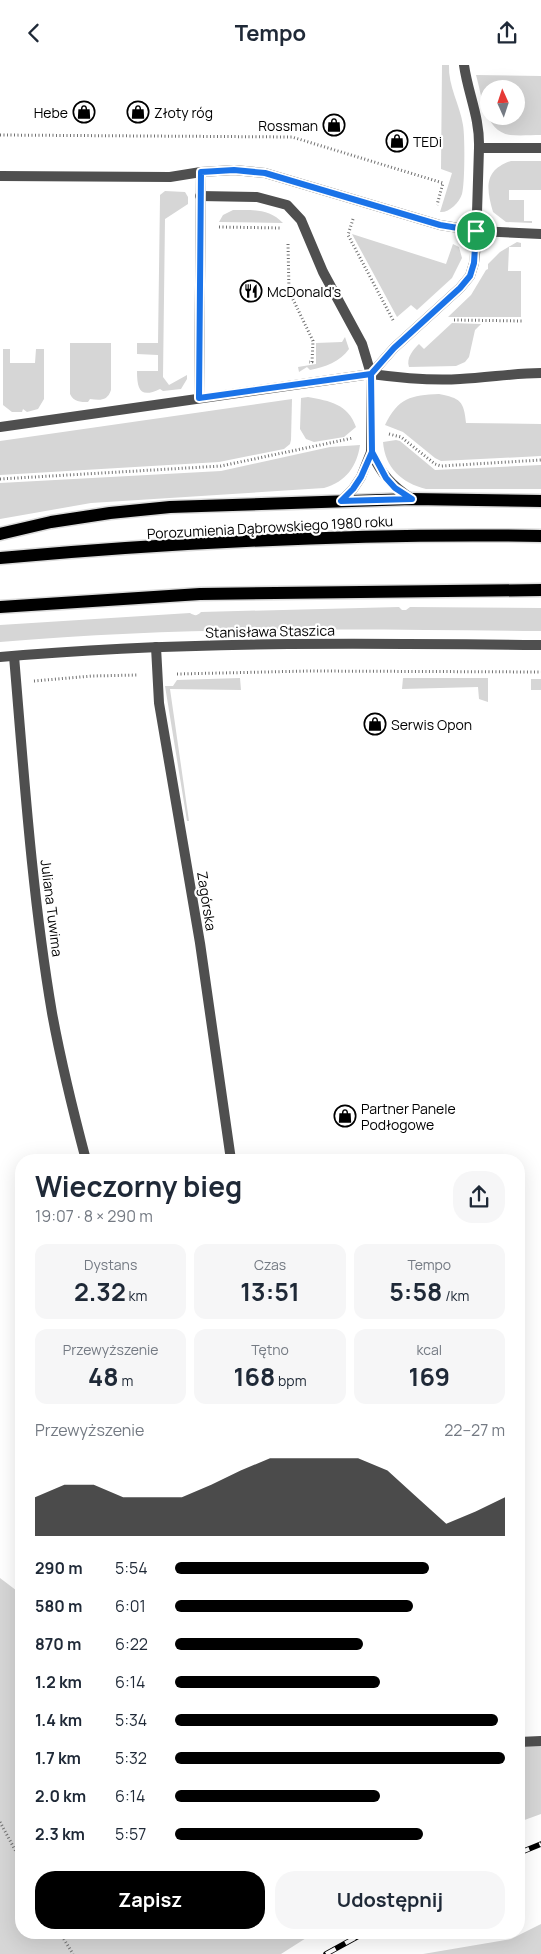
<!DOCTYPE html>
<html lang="pl">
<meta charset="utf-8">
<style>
body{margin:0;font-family:Manrope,sans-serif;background:#f6f6f7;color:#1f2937;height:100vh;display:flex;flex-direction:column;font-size:19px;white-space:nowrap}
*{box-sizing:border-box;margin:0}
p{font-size:16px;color:#747a83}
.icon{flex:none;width:28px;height:28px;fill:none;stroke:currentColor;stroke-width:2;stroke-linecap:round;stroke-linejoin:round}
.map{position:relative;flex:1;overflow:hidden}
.panel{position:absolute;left:15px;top:1089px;width:510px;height:785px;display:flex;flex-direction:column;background:#fff;border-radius:20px;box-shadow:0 5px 20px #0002}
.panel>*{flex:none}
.needle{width:32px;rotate:357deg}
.tools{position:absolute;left:480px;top:15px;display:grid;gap:10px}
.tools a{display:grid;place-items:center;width:45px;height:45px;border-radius:50%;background:#fff;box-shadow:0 5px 20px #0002;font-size:25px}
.pin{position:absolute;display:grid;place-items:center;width:42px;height:42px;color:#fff;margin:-21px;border:2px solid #fff;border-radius:50%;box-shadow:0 1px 5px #0007}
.round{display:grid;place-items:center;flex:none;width:52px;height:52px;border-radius:20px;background:#f6f6f7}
.head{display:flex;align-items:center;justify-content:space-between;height:85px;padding:0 20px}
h1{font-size:28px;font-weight:700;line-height:38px}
.stats{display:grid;grid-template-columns:repeat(3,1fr);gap:8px;height:85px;padding:5px 20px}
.stats div{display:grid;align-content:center;border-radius:12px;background:#f6f6f7;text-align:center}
.stats b{font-size:25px;font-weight:700}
.stats small{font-size:14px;font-weight:400}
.stats p{font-size:14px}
.chart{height:140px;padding:10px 20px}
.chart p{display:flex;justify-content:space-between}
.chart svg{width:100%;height:90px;margin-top:5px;fill:#000;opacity:.7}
.cta{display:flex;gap:10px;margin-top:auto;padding:10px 20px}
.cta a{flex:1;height:58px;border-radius:20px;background:#000;color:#fff;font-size:20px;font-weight:700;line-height:58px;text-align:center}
.cta a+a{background:#f6f6f7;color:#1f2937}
ul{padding:0 20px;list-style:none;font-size:16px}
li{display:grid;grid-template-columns:80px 60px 1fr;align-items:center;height:38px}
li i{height:12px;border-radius:6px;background:#000}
header{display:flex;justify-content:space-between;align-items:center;height:65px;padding:0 20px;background:#fff;font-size:22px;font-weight:700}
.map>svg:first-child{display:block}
.green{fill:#d6d6d6;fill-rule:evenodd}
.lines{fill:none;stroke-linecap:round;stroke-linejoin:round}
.primary-casing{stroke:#dbdbdb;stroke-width:15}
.path{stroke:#717171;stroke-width:3;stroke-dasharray:1 2.5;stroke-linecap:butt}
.service{stroke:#4f4f4f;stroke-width:10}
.minor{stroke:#4f4f4f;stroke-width:10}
.tertiary{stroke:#4f4f4f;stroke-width:10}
.primary{stroke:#000;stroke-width:12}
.rail-casing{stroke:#000;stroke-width:5.5}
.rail{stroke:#fff;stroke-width:4;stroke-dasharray:11;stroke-linecap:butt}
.route-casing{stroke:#fff;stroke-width:10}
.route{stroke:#1a73e8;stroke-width:6}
.labels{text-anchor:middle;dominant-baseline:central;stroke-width:4.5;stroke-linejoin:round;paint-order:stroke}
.poi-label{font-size:14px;fill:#000;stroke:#fff;text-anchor:start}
.street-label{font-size:14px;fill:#000;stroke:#fff}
</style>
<header><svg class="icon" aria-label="back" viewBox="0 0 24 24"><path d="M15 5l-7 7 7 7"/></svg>Tempo<svg class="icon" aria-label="share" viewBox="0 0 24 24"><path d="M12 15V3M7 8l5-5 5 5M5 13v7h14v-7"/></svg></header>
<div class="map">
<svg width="541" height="1889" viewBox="0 0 541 1889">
<rect width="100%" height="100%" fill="#fff"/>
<g class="green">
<path d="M442,0H449C448,21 460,40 463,60C465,71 465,119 462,129C459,138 449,148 440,147L452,108L441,104Z"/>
<path d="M476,10L541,11V70C531,70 520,71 510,70C484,66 482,30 476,10ZM489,24H516V51H489Z"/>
<path d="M511,96H541V125H509V135H524V156H532V158L506,157L493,147C486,123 484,105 511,96Z"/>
<path d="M165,126L185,127L188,132V139L165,154L163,312L169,320L187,310V314L181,324L163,326L160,324C141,333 137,326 137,306H158V290L137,289V278H158L160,133V130Z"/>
<path d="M233,145C251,145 269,143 283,158L219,157L223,150Z"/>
<path d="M352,169L446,199L453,179L459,182L462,193L452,213L417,245L411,240L397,252Z"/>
<path d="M517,177L521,178V182H509L508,206H521V252H448L471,230L486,205L488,204V199L500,187Z"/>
<path d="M452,258L481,259L475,265L469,292L465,297L456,301L409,302C406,293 413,285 419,279L424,284Z"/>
<path d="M345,272L349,284C340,297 325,302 310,305L307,302L299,307L298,302L316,299V278L342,277Z"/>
<path d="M70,278H111V325C107,337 99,335 90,334L88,337C80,337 74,337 70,329Z"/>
<path d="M3,284H10V298H35L36,284H44V334L38,344L27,347L23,344L22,347H12L3,340Z"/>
<path d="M439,329C460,333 464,336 466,358L541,359V391L441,396L435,393L403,367L385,360C398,333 411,330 439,329Z"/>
<path d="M308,332C330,336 348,339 356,362L344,372L314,377L306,374L300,364L301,333Z"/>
<path d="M292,334L291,375L290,379L284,384L219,397L0,410V376Z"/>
<path d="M396,375L400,376L435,405L541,400V424H426C402,418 385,403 383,377Z"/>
<path d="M360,380C357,401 346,417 324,423L91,438L0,454V418L221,406L330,382Z"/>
<path d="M399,542L402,545H406L410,542L541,543V566C361,564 180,561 0,577V560L190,548C195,551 197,551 201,547Z"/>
<path d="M240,613L241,625L170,624L189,756H187L165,621H173L177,615Z"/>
<path d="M403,613H488V637L479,634L478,622L402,624Z"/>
<rect x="531" y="614" width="10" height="11"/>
<path d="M0,1513L21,1529V1868H314L281,1889H0Z"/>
<path d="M541,1674V1749L519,1757V1678Z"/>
<path d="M541,1859V1889H423L511,1874Z"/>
</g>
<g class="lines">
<g class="primary-casing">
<g id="primary">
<path d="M0,469L51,457L110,448L170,442L412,434L541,436"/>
<path d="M0,493C180,477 361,468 541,471"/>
<path d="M0,542L200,529L541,525"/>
</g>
</g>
<g class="path">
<path d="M0,70L292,72L443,118L437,140"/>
<path d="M353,154L348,170L394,257"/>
<path d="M219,162L282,163"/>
<path d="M288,179L289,226L313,276L312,297H309"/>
<path d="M454,255L523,256"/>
<path d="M389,369L401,372L435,399L441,401L541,395"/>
<path d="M0,414L221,401L353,373"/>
<path d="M177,609L309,606L541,607"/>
<path d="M34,616L92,611L138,610"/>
<path d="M0,1757L21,1796"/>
<path d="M60,1868L73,1889"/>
</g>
<g class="service">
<path d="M464,0C468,29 480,52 479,83"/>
<path d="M0,111L170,112L201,107L234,105L265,108L440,160L477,166L541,169"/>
<path d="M200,131L257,132L287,140L301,155L323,207L362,279L371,309V387L361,412L353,424L341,436"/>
<path d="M371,309L394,283L460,223L470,211L474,198L476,180L479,83H541"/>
<path d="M199,333L201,107"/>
<path d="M0,362L371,309C401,313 430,316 460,314C487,313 514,308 541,308"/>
<path d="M371,387C382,410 391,420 412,434"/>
<path d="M519,1677L541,1676"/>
</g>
<g class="minor">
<path d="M156,582L159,638L200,878L231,1095"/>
<path d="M14,591C24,710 32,830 52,948C61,997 73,1046 86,1095"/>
</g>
<path class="tertiary" d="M0,592C180,576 360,578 541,580"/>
<use href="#primary" class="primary"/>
<g class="rail-casing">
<g id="rail">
<path d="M519,1788L541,1779"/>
<path d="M326,1889L364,1868"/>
</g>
</g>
<use href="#rail" class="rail"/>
</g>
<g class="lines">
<g class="route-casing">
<path id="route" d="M476,166L440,160L265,108L234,105L201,107L199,333L371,309L372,387L361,412L353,424L341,436L412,434L395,423L386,413L372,387L371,309L394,283L460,223L470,211L474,198L476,166"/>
</g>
<use href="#route" class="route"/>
</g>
<defs>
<g id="shop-ring" transform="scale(1.125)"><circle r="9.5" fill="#fff" stroke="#000" stroke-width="1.5"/><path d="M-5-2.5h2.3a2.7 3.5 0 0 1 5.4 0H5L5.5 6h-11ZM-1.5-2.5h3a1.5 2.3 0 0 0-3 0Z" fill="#000"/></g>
<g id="restaurant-ring" transform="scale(1.125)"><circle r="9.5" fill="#fff" stroke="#000" stroke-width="1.5"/><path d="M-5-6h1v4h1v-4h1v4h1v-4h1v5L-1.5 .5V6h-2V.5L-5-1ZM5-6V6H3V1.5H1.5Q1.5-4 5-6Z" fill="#000"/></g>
</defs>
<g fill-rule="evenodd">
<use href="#shop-ring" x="84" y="47"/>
<use href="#shop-ring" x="138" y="47"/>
<use href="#shop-ring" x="334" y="60"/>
<use href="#shop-ring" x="397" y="76"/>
<use href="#restaurant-ring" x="251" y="226"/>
<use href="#shop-ring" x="375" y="659"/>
<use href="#shop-ring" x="345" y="1051"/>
</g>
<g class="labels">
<g class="poi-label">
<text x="68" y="47" text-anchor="end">Hebe</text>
<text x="154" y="47">Złoty róg</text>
<text x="318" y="60" text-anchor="end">Rossman</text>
<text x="413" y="76">TEDi</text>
<text x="267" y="226">McDonald's</text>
<text x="391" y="659">Serwis Opon</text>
<text x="361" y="1043">Partner Panele<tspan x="361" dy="16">Podłogowe</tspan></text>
</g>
<g class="street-label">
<text transform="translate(270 462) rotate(-3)">Porozumienia Dąbrowskiego 1980 roku</text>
<text transform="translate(270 566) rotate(-1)">Stanisława Staszica</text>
<text transform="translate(207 836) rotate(81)">Zagórska</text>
<text transform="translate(52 843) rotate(83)">Juliana Tuwima</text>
</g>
</g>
</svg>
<div class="tools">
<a><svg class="needle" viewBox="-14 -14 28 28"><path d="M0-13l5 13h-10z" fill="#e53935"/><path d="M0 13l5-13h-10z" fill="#747a83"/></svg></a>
</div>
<div class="pin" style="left:476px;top:166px;background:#1e9e55"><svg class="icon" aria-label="arrive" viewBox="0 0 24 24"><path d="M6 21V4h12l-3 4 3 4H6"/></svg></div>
<section class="panel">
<div class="head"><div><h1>Wieczorny bieg</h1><p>19:07 · 8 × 290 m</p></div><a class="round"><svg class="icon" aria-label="share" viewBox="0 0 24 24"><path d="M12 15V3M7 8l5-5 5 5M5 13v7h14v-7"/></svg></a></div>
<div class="stats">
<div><p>Dystans</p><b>2.32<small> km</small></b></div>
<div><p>Czas</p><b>13:51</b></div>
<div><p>Tempo</p><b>5:58<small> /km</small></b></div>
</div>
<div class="stats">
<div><p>Przewyższenie</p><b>48<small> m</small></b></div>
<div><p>Tętno</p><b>168<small> bpm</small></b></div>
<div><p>kcal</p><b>169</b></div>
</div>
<div class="chart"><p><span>Przewyższenie</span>22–27 m</p>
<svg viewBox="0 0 160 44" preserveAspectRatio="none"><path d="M0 44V25L10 19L20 19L30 25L40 25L50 25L60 19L70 12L80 6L90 6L100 6L110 6L120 12L130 25L140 38L150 32L160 25V44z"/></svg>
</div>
<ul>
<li><b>290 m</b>5:54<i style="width:77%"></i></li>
<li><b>580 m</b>6:01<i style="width:72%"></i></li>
<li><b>870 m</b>6:22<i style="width:57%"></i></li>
<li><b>1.2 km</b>6:14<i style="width:62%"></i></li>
<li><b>1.4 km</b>5:34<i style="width:98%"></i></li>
<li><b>1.7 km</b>5:32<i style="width:100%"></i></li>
<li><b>2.0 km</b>6:14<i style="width:62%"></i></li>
<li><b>2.3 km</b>5:57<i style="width:75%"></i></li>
</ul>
<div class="cta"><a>Zapisz</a><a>Udostępnij</a></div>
</section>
</div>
